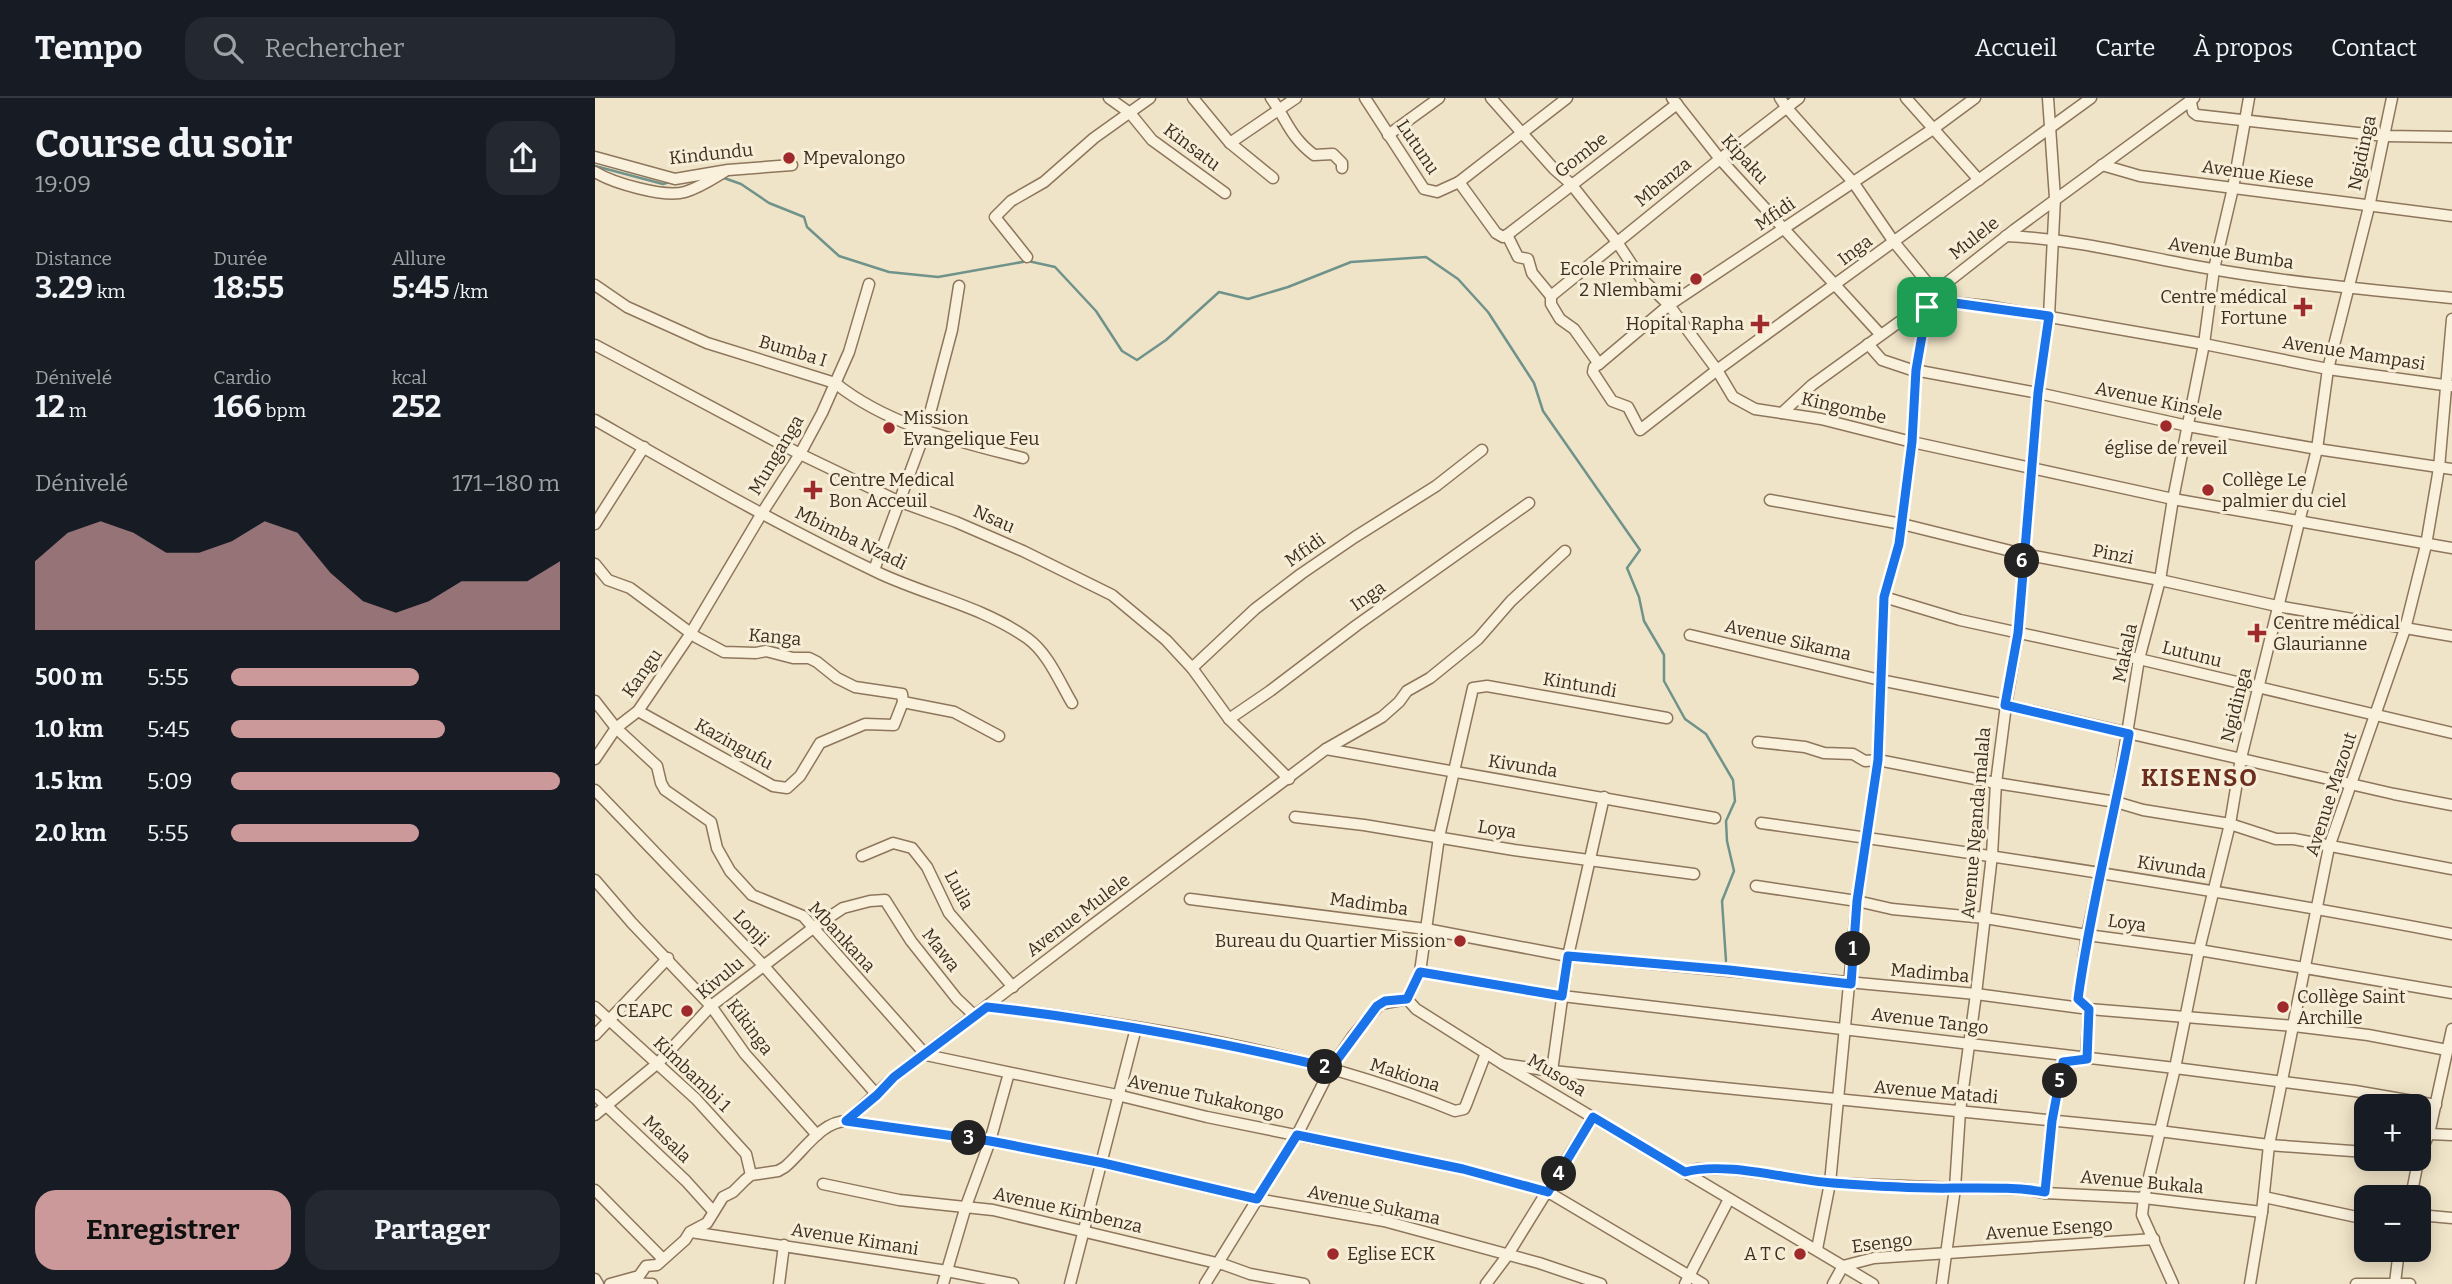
<!DOCTYPE html>
<html lang="fr">
<meta charset="utf-8">
<style>
body{margin:0;font-family:Bitter,serif;background:#242831;color:#f1f3f6;height:100vh;display:flex;flex-direction:column;font-size:26px;white-space:nowrap}
*{box-sizing:border-box;margin:0}
p{font-size:23px;color:#9ea1a6}
.icon{flex:none;width:38px;height:38px;fill:none;stroke:currentColor;stroke-width:2;stroke-linecap:round;stroke-linejoin:round}
.map{position:relative;flex:1;overflow:hidden}
.sheet{display:flex;flex-direction:column;background:#171b24;width:595px}
.sheet>*{flex:none}
.tools{position:absolute;left:1759px;top:996px;display:grid;gap:14px}
.tools a{display:grid;place-items:center;width:77px;height:77px;border-radius:14px;background:#171b24;box-shadow:0 4px 18px #0003;font-size:35px}
.pin{position:absolute;display:grid;place-items:center;width:60px;height:60px;color:#fff;margin:-30px;border-radius:14px;box-shadow:0 4px 10px #0006}
.km{position:absolute;width:35px;height:35px;margin:-18px;border-radius:50%;background:#222;color:#fff;font-size:19px;line-height:35px;text-align:center}
.round{display:grid;place-items:center;flex:none;width:74px;height:74px;border-radius:21px;background:#242831}
.summary{display:flex;align-items:center;justify-content:space-between;height:119px;padding:0 35px}
h1{font-size:38px;font-weight:700;line-height:52px}
.figures{display:grid;grid-template-columns:repeat(3,1fr);gap:10px;height:119px;padding:7px 35px}
.figures div{display:grid;align-content:center}
.figures b{font-size:30px;font-weight:700}
.figures small{font-size:19px;font-weight:400}
.figures p{font-size:19px}
.chart{height:196px;padding:14px 35px}
.chart p{display:flex;justify-content:space-between}
.chart svg{width:100%;height:126px;margin-top:7px;fill:#cc999b;opacity:.7}
.cta{display:flex;gap:14px;margin-top:auto;padding:14px 35px}
.cta a{flex:1;height:80px;border-radius:21px;background:#cc999b;color:#111;font-size:28px;font-weight:700;line-height:80px;text-align:center}
.cta a+a{background:#242831;color:#f1f3f6}
ul{padding:0 35px;list-style:none;font-size:23px}
li{display:grid;grid-template-columns:112px 84px 1fr;align-items:center;height:52px}
li i{height:18px;border-radius:9px;background:#cc999b}
header{display:flex;align-items:center;gap:42px;box-sizing:border-box;height:98px;padding:0 35px;background:#171b24;border-bottom:2px solid #363941}
header strong{font-size:33px}
nav{display:flex;gap:38px;margin-inline-start:auto;font-size:24px}
.search{width:490px;height:63px;background:#242831;display:flex;align-items:center;gap:18px;box-sizing:border-box;padding:0 24px;border-radius:21px;color:#9ea1a6;font-size:26px}
main{display:flex;flex:1;min-height:0}
.map>svg:first-child{display:block}
.lines{fill:none;stroke-linecap:round;stroke-linejoin:round}
.stream{stroke:#6f938a;stroke-width:2.5}
.minor-casing{stroke:#8d765c;stroke-width:13}
.minor{stroke:#faf1dc;stroke-width:10}
.route-casing{stroke:#fff;stroke-width:14}
.route{stroke:#1a73e8;stroke-width:9}
.poi-dot{fill:#9e2a2b;stroke:#f7eed8;stroke-width:2.5}
.labels{text-anchor:middle;dominant-baseline:central;stroke-width:6;stroke-linejoin:round;paint-order:stroke}
.street-label{font-size:18px;fill:#3d2e20;stroke:#f7eed8}
.poi-label{font-size:18px;fill:#3d2e20;stroke:#f7eed8;text-anchor:start}
.district-label{font-size:24px;font-weight:bold;letter-spacing:2px;fill:#6b2e1e;stroke:#f7eed8}
</style>
<header>
<strong>Tempo</strong>
<div class="search"><svg class="icon" aria-label="search" viewBox="0 0 24 24"><circle cx="10" cy="10" r="6"/><path d="M15 15l6 6"/></svg>Rechercher</div>
<nav><a>Accueil</a><a>Carte</a><a>À propos</a><a>Contact</a></nav>
</header>
<main>
<section class="sheet">
<div class="summary"><div><h1>Course du soir</h1><p>19:09</p></div><a class="round"><svg class="icon" aria-label="share" viewBox="0 0 24 24"><path d="M12 15V3M7 8l5-5 5 5M5 13v7h14v-7"/></svg></a></div>
<div class="figures">
<div><p>Distance</p><b>3.29<small> km</small></b></div>
<div><p>Durée</p><b>18:55</b></div>
<div><p>Allure</p><b>5:45<small> /km</small></b></div>
</div>
<div class="figures">
<div><p>Dénivelé</p><b>12<small> m</small></b></div>
<div><p>Cardio</p><b>166<small> bpm</small></b></div>
<div><p>kcal</p><b>252</b></div>
</div>
<div class="chart"><p><span>Dénivelé</span>171–180 m</p>
<svg viewBox="0 0 160 44" preserveAspectRatio="none"><path d="M0 44V20L10 10L20 6L30 10L40 17L50 17L60 13L70 6L80 10L90 24L100 34L110 38L120 34L130 27L140 27L150 27L160 20V44z"/></svg>
</div>
<ul>
<li><b>500 m</b>5:55<i style="width:57%"></i></li>
<li><b>1.0 km</b>5:45<i style="width:65%"></i></li>
<li><b>1.5 km</b>5:09<i style="width:100%"></i></li>
<li><b>2.0 km</b>5:55<i style="width:57%"></i></li>
</ul>
<div class="cta"><a>Enregistrer</a><a>Partager</a></div>
</section>
<div class="map">
<svg width="1857" height="1186" viewBox="0 0 1857 1186">
<rect width="100%" height="100%" fill="#f0e4c8"/>
<g class="lines">
<g class="stream">
<path d="M0,68L68,86L75,84"/>
<path d="M129,80L146,86L174,105L209,119L212,129L244,158L294,174L343,179L433,163L460,169L501,213L527,253L542,262L571,242L624,194L653,201L693,189L756,164L831,159L863,181L893,214L939,285L948,313L1045,452L1032,470L1044,499L1049,523L1069,557V583L1090,621L1111,636L1138,682L1140,703L1131,723L1132,743L1139,773L1127,803L1131,863"/>
</g>
<g class="minor-casing">
<g id="minor">
<path d="M514,0L535,15L557,42L630,95"/>
<path d="M598,0L635,45L678,80"/>
<path d="M676,0C692,22 695,39 719,57L738,56L747,65V70"/>
<path d="M770,0L829,91L842,94L864,84L901,135L908,139L912,137L923,159L933,161L937,175L956,198V206L965,221L979,231L1004,266L999,269L998,274L1017,303L1033,309L1045,332L1122,272L1496,0"/>
<path d="M896,0L959,71L976,86L1022,144L1045,179L1074,207L1122,272L1138,299L1160,311L1226,321L1317,344L1578,401L1857,450"/>
<path d="M1077,0L1125,61L1285,236"/>
<path d="M1185,0L1191,9L1258,84L1299,144L1340,194"/>
<path d="M1311,0L1384,82"/>
<path d="M1595,0L1598,14L1602,17L1790,38L1857,39"/>
<path d="M793,37L844,0"/>
<path d="M635,45L701,0"/>
<path d="M0,59L80,81L133,72L197,67"/>
<path d="M1507,67L1545,78L1857,118"/>
<path d="M0,74C18,85 69,100 90,94C104,90 116,82 129,74"/>
<path d="M864,84L972,0"/>
<path d="M912,137L1082,6"/>
<path d="M1411,138C1481,141 1548,159 1617,171C1697,185 1777,192 1857,200"/>
<path d="M432,159L400,119L416,103L449,84L499,40L555,0"/>
<path d="M0,187L32,209L112,245L240,285C294,328 362,343 428,360"/>
<path d="M956,198L1125,61L1204,0"/>
<path d="M1324,209L1352,204L1392,208L1609,246L1733,271L1856,288"/>
<path d="M1273,246L1287,262L1314,271L1443,295L1593,328L1722,351L1857,371"/>
<path d="M0,247L205,356L303,403L361,424L428,453L517,497L571,542L597,570L634,621L694,681"/>
<path d="M1004,266L1074,207L1338,31L1380,0"/>
<path d="M1187,315L1217,287L1318,214L1340,194L1419,132L1599,0"/>
<path d="M0,322C93,375 188,430 286,476C334,498 388,509 432,540C453,555 464,583 477,605"/>
<path d="M1175,402L1307,426L1428,456L1565,482L1682,508L1857,538"/>
<path d="M0,426L49,349"/>
<path d="M0,466L13,482L35,490L101,539L129,554L161,555L171,553L198,560H214L222,564L242,580L260,589L307,596L308,604L359,614L404,638"/>
<path d="M279,472L330,334L357,232L364,188"/>
<path d="M1289,499L1365,522L1544,561L1857,635"/>
<path d="M1095,537L1285,582L1411,607L1799,696L1857,707"/>
<path d="M597,570L660,511L706,476L760,439L841,388L887,352"/>
<path d="M0,603L21,630L62,668L66,685L70,692L116,724L122,750L135,773L157,797L208,818L331,957L522,997L612,1019L868,1071L953,1094L1108,1186"/>
<path d="M43,613L178,688L192,690L205,678L225,645L270,626L299,627L308,604"/>
<path d="M634,621L675,593L762,527L934,405"/>
<path d="M1163,644L1210,649L1229,655L1258,656L1270,663L1283,662L1401,685L1521,704L1548,712L1635,726L1681,741H1699L1857,771"/>
<path d="M731,651L1120,720"/>
<path d="M0,661L21,630L43,613L94,538L167,415L205,356L227,315L254,254L274,186"/>
<path d="M0,692L168,867L282,997"/>
<path d="M700,719L769,727L919,752L1099,776"/>
<path d="M1166,725C1397,757 1628,792 1857,836"/>
<path d="M267,758L298,745L317,750L332,769L354,815L418,889"/>
<path d="M0,782L37,825L116,908L150,956L222,1037"/>
<path d="M1161,788L1262,803L1297,811L1390,820L1492,837L1604,852L1857,895"/>
<path d="M595,801L831,831L973,858L1381,896L1494,911L1699,928L1773,937L1852,952"/>
<path d="M825,874L967,898L1580,970L1760,993L1841,1007"/>
<path d="M812,901L821,911L908,966L1278,1186"/>
<path d="M812,901L825,874L844,739L878,590L892,588L1072,620"/>
<path d="M0,909L101,1001L151,1056L156,1077"/>
<path d="M392,909C551,927 712,953 860,1013L869,1011L871,1007L891,955"/>
<path d="M0,937L73,860"/>
<path d="M908,966L957,973L1564,1033L1674,1047L1771,1054"/>
<path d="M957,973L973,858L1009,699"/>
<path d="M0,997L91,1083L118,1113"/>
<path d="M0,1017L63,965L116,908L218,830L248,810L275,803L290,802L316,843L362,901L380,918"/>
<path d="M252,1023L395,1043L507,1065L662,1101L789,1123L944,1165L1006,1186"/>
<path d="M1834,1036L1857,1037"/>
<path d="M1090,1074L1102,1071H1136L1235,1085L1360,1090L1429,1091L1450,1095L1549,1100L1667,1114"/>
<path d="M228,1086L304,1102L398,1112L630,1167L655,1176L709,1186"/>
<path d="M0,1092L68,1161"/>
<path d="M1450,1095L1457,1022L1468,964L1491,960L1494,911L1483,901L1492,837L1521,704L1544,561L1565,482L1578,401L1609,246L1619,171L1638,90L1654,0"/>
<path d="M1669,1099L1771,1121"/>
<path d="M1816,1099L1824,1058L1834,1036L1857,931"/>
<path d="M1824,1117L1857,1120"/>
<path d="M96,1134L352,1173L418,1186"/>
<path d="M1222,1151L1235,1085L1262,803L1283,662L1289,499L1304,446L1317,344L1321,272L1332,209"/>
<path d="M0,1181L3,1186"/>
<path d="M32,1185L57,1186"/>
<path d="M1800,1185L1804,1152"/>
<path d="M15,1186L44,1178L51,1168L62,1167L90,1142L95,1134L112,1125L128,1099L138,1094L150,1082L156,1077L183,1073L190,1069C208,1054 226,1023 252,1023L299,979L495,829L731,651L787,619L804,604L812,593L835,580L883,541L916,503L970,453"/>
<path d="M184,1186L189,1147"/>
<path d="M348,1186L371,1108L395,1043L414,975"/>
<path d="M475,1186L541,930"/>
<path d="M610,1186L702,1037L736,970L758,938L785,906L812,901"/>
<path d="M891,1186L912,1158L998,1019"/>
<path d="M1090,1186L1134,1101"/>
<path d="M1238,1186L1248,1168L1279,1160L1559,1141"/>
<path d="M1347,1186L1360,1090L1365,1013L1381,896L1397,757L1401,685L1411,607L1423,535L1443,295L1454,218L1460,100L1453,0"/>
<path d="M1578,1186L1547,1117L1549,1100L1580,970L1604,852L1635,726L1646,660L1722,351L1733,271L1774,109L1797,0"/>
<path d="M1655,1186L1667,1114L1674,1047L1734,749L1810,531L1831,447L1844,370L1857,221"/>
<path d="M1761,1186H1815"/>
</g>
</g>
<use href="#minor" class="minor"/>
</g>
<g class="lines">
<g class="route-casing">
<path id="route" d="M1352,204L1454,218L1443,295L1423,535L1410,607L1534,636C1518,724 1495,812 1483,901L1494,911L1492,961L1468,964L1457,1023L1450,1094C1421,1089 1390,1090 1360,1090C1320,1091 1278,1088 1238,1085C1193,1082 1132,1063 1090,1074L998,1019L953,1094L868,1071L702,1037L662,1101L508,1065L395,1043L251,1023L282,997L299,979L392,909C509,922 622,943 736,970L782,908L790,903L812,901L825,874L967,898L973,858L1134,872L1256,886L1262,803L1283,662L1289,499L1304,446L1317,344L1321,272L1332,209Z"/>
</g>
<use href="#route" class="route"/>
</g>
<g class="poi-dot">
<circle cx="194" cy="60" r="7"/>
<circle cx="1101" cy="181" r="7"/>
<path d="M1704.5 198.5h7v7h7v7h-7v7h-7v-7h-7v-7h7z"/>
<path d="M1161.5 215.5h7v7h7v7h-7v7h-7v-7h-7v-7h7z"/>
<circle cx="1571" cy="328" r="7"/>
<circle cx="294" cy="330" r="7"/>
<path d="M214.5 381.5h7v7h7v7h-7v7h-7v-7h-7v-7h7z"/>
<circle cx="1613" cy="392" r="7"/>
<path d="M1658.5 524.5h7v7h7v7h-7v7h-7v-7h-7v-7h7z"/>
<circle cx="865" cy="843" r="7"/>
<circle cx="1688" cy="909" r="7"/>
<circle cx="92" cy="913" r="7"/>
<circle cx="738" cy="1156" r="7"/>
<circle cx="1205" cy="1156" r="7"/>
</g>
<g class="labels">
<g class="street-label">
<text transform="translate(597 49) rotate(37)">Kinsatu</text>
<text transform="translate(823 49) rotate(56)">Lutunu</text>
<text transform="translate(1767 55) rotate(-78)">Ngidinga</text>
<text transform="translate(116 56) rotate(-6)">Kindundu</text>
<text transform="translate(986 57) rotate(-38)">Gombe</text>
<text transform="translate(1150 61) rotate(48)">Kipaku</text>
<text transform="translate(1663 76) rotate(8)">Avenue Kiese</text>
<text transform="translate(1068 84) rotate(-39)">Mbanza</text>
<text transform="translate(1180 116) rotate(-34)">Mfidi</text>
<text transform="translate(1379 140) rotate(-38)">Mulele</text>
<text transform="translate(1260 152) rotate(-37)">Inga</text>
<text transform="translate(1636 155) rotate(9)">Avenue Bumba</text>
<text transform="translate(198 253) rotate(17)">Bumba I</text>
<text transform="translate(1759 255) rotate(9)">Avenue Mampasi</text>
<text transform="translate(1564 303) rotate(12)">Avenue Kinsele</text>
<text transform="translate(1249 310) rotate(13)">Kingombe</text>
<text transform="translate(181 357) rotate(-59)">Munganga</text>
<text transform="translate(399 421) rotate(24)">Nsau</text>
<text transform="translate(256 440) rotate(26)">Mbimba Nzadi</text>
<text transform="translate(710 452) rotate(-35)">Mfidi</text>
<text transform="translate(1518 456) rotate(11)">Pinzi</text>
<text transform="translate(773 498) rotate(-35)">Inga</text>
<text transform="translate(180 539) rotate(5)">Kanga</text>
<text transform="translate(1193 542) rotate(13)">Avenue Sikama</text>
<text transform="translate(1530 555) rotate(-78)">Makala</text>
<text transform="translate(1597 556) rotate(14)">Lutunu</text>
<text transform="translate(47 575) rotate(-55)">Kangu</text>
<text transform="translate(985 587) rotate(10)">Kintundi</text>
<text transform="translate(1641 607) rotate(-76)">Ngidinga</text>
<text transform="translate(139 646) rotate(29)">Kazingufu</text>
<text transform="translate(928 668) rotate(9)">Kivunda</text>
<text transform="translate(1736 696) rotate(-72)">Avenue Mazout</text>
<text transform="translate(1381 725) rotate(-85)">Avenue Nganda malala</text>
<text transform="translate(902 731) rotate(9)">Loya</text>
<text transform="translate(1577 769) rotate(9)">Kivunda</text>
<text transform="translate(364 792) rotate(62)">Luila</text>
<text transform="translate(774 806) rotate(8)">Madimba</text>
<text transform="translate(483 817) rotate(-37)">Avenue Mulele</text>
<text transform="translate(1532 825) rotate(8)">Loya</text>
<text transform="translate(156 830) rotate(46)">Lonji</text>
<text transform="translate(247 839) rotate(47)">Mbankana</text>
<text transform="translate(346 852) rotate(52)">Mawa</text>
<text transform="translate(1335 875) rotate(5)">Madimba</text>
<text transform="translate(125 880) rotate(-40)">Kivulu</text>
<text transform="translate(1335 923) rotate(7)">Avenue Tango</text>
<text transform="translate(155 929) rotate(53)">Kikinga</text>
<text transform="translate(97 976) rotate(44)">Kimbambi 1</text>
<text transform="translate(810 977) rotate(18)">Makiona</text>
<text transform="translate(962 977) rotate(31)">Musosa</text>
<text transform="translate(1341 994) rotate(5)">Avenue Matadi</text>
<text transform="translate(611 999) rotate(12)">Avenue Tukakongo</text>
<text transform="translate(72 1041) rotate(44)">Masala</text>
<text transform="translate(1547 1084) rotate(5)">Avenue Bukala</text>
<text transform="translate(779 1107) rotate(12)">Avenue Sukama</text>
<text transform="translate(473 1112) rotate(13)">Avenue Kimbenza</text>
<text transform="translate(1454 1131) rotate(-4)">Avenue Esengo</text>
<text transform="translate(260 1141) rotate(9)">Avenue Kimani</text>
<text transform="translate(1287 1145) rotate(-7)">Esengo</text>
</g>
<g class="poi-label">
<text x="208" y="60">Mpevalongo</text>
<text x="1087" y="171" text-anchor="end">Ecole Primaire<tspan x="1087" dy="21">2 Nlembami</tspan></text>
<text x="1692" y="199" text-anchor="end">Centre médical<tspan x="1692" dy="21">Fortune</tspan></text>
<text x="1149" y="226" text-anchor="end">Hopital Rapha</text>
<text x="308" y="320">Mission<tspan x="308" dy="21">Evangelique Feu</tspan></text>
<text x="1571" y="350" text-anchor="middle">église de reveil</text>
<text x="234" y="382">Centre Medical<tspan x="234" dy="21">Bon Acceuil</tspan></text>
<text x="1627" y="382">Collège Le<tspan x="1627" dy="21">palmier du ciel</tspan></text>
<text x="1678" y="525">Centre médical<tspan x="1678" dy="21">Glaurianne</tspan></text>
<text x="851" y="843" text-anchor="end">Bureau du Quartier Mission</text>
<text x="1702" y="899">Collège Saint<tspan x="1702" dy="21">Archille</tspan></text>
<text x="78" y="913" text-anchor="end">CEAPC</text>
<text x="752" y="1156">Eglise ECK</text>
<text x="1191" y="1156" text-anchor="end">A T C</text>
</g>
<g class="district-label">
<text x="1605" y="680">KISENSO</text>
</g>
</g>
</svg>
<div class="tools">
<a>+</a>
<a>−</a>
</div>
<div class="pin" style="left:1332px;top:209px;background:#1e9e55"><svg class="icon" aria-label="arrive" viewBox="0 0 24 24"><path d="M6 21V4h12l-3 4 3 4H6"/></svg></div>
<b class="km" style="left:1258px;top:851px">1</b>
<b class="km" style="left:730px;top:969px">2</b>
<b class="km" style="left:374px;top:1040px">3</b>
<b class="km" style="left:964px;top:1076px">4</b>
<b class="km" style="left:1465px;top:983px">5</b>
<b class="km" style="left:1427px;top:463px">6</b>
</div>
</main>
